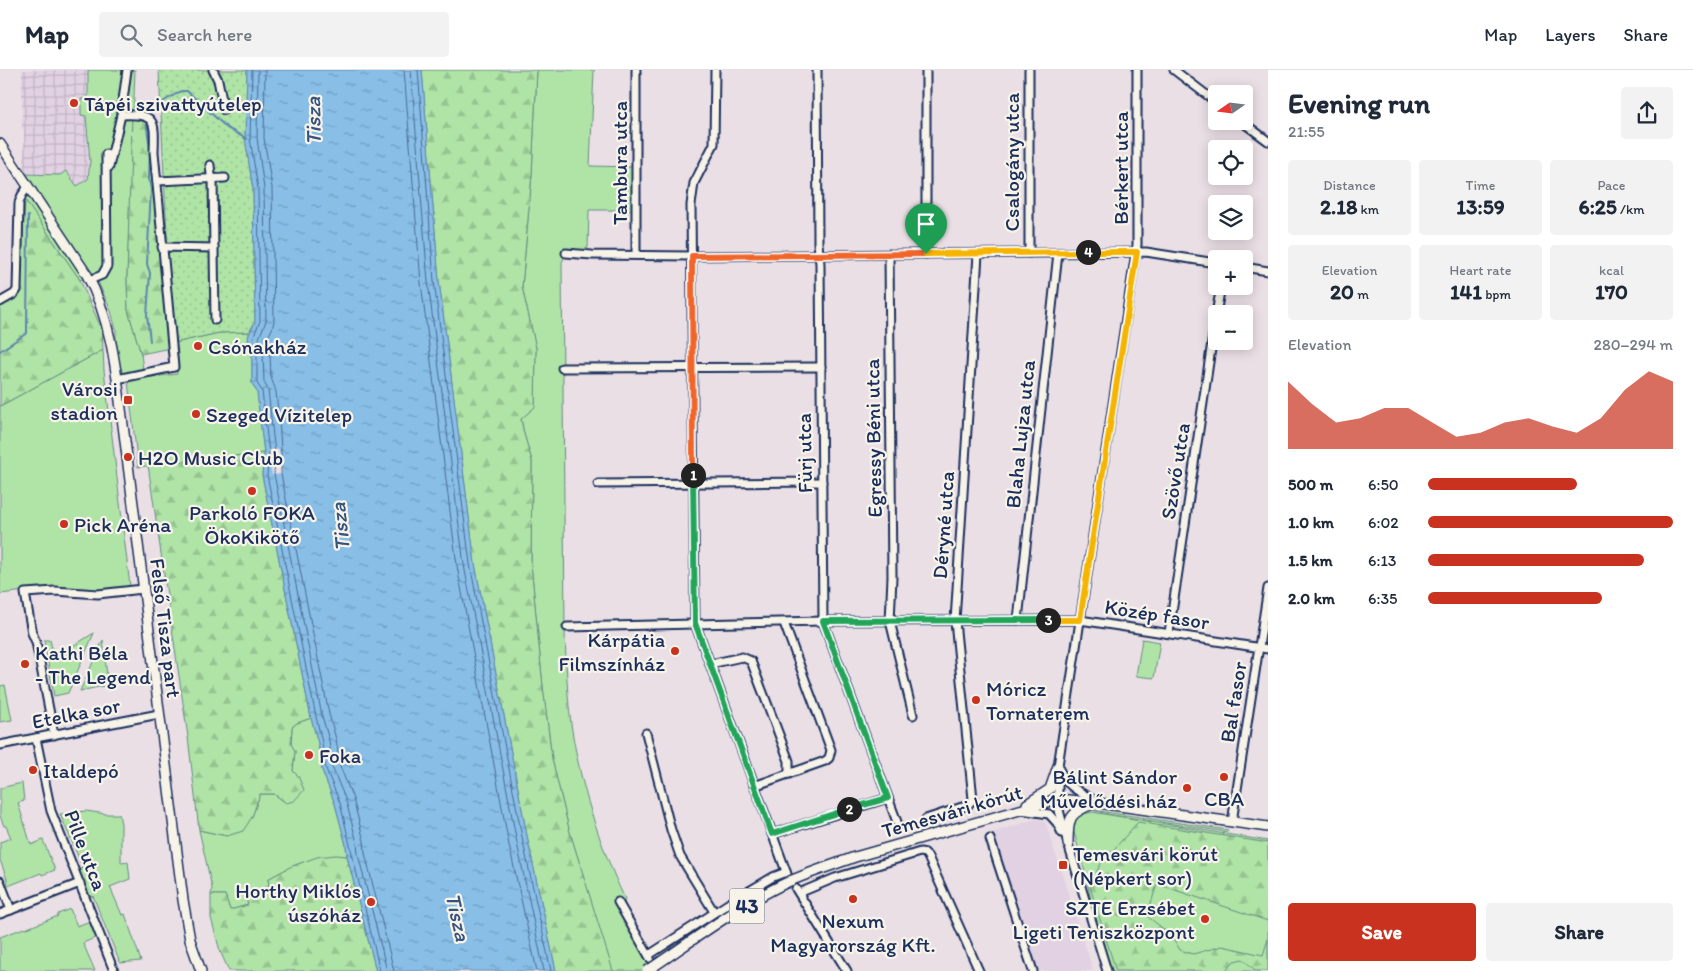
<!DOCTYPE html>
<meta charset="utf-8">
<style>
body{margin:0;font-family:Itim,sans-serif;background:#f2f2f3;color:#1f2937;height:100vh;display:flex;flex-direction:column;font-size:19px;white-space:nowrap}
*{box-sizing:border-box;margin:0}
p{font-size:16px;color:#747a83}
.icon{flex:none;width:28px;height:28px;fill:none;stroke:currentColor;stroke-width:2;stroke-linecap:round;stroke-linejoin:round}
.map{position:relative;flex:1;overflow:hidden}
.details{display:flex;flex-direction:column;background:#fff;width:425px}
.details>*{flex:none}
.needle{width:32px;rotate:256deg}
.tools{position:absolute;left:1208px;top:15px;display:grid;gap:10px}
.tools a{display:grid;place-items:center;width:45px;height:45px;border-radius:5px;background:#fff;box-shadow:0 2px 12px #0003;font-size:25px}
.pin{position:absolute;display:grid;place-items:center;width:42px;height:42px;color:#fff;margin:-51px -21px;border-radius:50% 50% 50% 0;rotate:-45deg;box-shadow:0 0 5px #0007}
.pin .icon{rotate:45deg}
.km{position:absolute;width:25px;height:25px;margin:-12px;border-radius:50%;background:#222;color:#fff;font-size:14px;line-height:25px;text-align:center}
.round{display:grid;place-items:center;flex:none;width:52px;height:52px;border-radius:5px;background:#f2f2f3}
.headline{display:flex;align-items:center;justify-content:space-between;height:85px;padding:0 20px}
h1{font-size:28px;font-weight:700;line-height:38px}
.stats{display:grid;grid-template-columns:repeat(3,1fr);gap:8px;height:85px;padding:5px 20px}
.stats div{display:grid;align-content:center;border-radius:5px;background:#f2f2f3;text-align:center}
.stats b{font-size:21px;font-weight:700}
.stats small{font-size:14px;font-weight:400}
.stats p{font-size:14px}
.chart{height:140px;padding:10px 20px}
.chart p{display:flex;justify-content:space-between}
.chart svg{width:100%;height:90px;margin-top:5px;fill:#c8321e;opacity:.7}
.cta{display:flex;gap:10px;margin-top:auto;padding:10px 20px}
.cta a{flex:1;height:58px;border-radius:5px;background:#c8321e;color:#fff;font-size:20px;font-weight:700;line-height:58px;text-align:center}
.cta a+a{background:#f2f2f3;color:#1f2937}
ul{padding:0 20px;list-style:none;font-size:16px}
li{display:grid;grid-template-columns:80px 60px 1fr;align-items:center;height:38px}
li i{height:12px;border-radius:6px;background:#c8321e}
header{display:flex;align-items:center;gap:30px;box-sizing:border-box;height:70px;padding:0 25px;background:#fff;border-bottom:1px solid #e0e1e3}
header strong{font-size:24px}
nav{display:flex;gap:28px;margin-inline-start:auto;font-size:18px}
.search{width:350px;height:45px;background:#f2f2f3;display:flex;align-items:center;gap:12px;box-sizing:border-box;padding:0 18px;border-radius:5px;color:#747a83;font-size:19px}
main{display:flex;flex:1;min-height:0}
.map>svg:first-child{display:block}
.built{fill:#e1d1e3}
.industrial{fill:url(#industrial-grid)}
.green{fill:#afe4a6;stroke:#658a82}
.forest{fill:url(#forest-firs);stroke:#658a82}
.garden{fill:url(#garden-dots);stroke:#658a82}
.water{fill:url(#water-ripples);stroke:#5d85b0}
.pier{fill:#eadfe5}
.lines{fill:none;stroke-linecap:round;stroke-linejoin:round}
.shore{stroke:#476995;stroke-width:1}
.stream{stroke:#5d85b0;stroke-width:2}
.minor-casing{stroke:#1b2f5e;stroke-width:11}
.major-casing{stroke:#1b2f5e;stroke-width:12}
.minor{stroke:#f7f3e8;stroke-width:7}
.major{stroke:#f7f3e8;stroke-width:9}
.major-bridge-casing{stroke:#1b2f5e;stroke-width:12;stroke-linecap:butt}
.major-bridge{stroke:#f7f3e8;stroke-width:9}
.split-1-casing{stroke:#fff;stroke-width:10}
.split-2-casing{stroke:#fff;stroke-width:10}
.split-3-casing{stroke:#fff;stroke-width:10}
.split-4-casing{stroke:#fff;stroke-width:10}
.split-5-casing{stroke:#fff;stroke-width:10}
.split-1{stroke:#f0652b;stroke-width:6}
.split-2{stroke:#22a559;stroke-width:6}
.split-3{stroke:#22a559;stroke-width:6}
.split-4{stroke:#f5b400;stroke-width:6}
.split-5{stroke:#f5b400;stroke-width:6}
.poi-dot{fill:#c8321e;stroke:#f7f3e8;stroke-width:2}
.labels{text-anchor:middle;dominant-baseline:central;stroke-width:4.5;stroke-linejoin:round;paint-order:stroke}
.shield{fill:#f7f3e8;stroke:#5d6a87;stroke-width:1}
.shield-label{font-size:20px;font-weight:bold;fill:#1b2f5e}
.poi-label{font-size:21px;fill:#1b2f5e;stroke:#f7f3e8;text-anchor:start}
.street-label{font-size:21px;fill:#1b2f5e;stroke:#f7f3e8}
.water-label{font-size:22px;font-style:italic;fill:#365380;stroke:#f7f3e8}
</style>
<header>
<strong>Map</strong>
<div class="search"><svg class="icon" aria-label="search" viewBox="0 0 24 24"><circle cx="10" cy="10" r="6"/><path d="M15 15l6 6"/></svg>Search here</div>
<nav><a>Map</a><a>Layers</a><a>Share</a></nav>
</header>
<main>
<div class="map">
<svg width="1268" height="901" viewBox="0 0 1268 901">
<defs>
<pattern id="industrial-grid" width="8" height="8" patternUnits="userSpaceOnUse" patternTransform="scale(1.25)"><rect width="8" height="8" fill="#e1d1e3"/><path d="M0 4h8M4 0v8" fill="none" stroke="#c0b4c5"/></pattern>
<pattern id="forest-firs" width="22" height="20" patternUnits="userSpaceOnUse" patternTransform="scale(1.25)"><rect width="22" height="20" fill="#afe4a6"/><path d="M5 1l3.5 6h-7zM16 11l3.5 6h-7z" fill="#96c491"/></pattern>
<pattern id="garden-dots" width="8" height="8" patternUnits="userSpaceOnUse" patternTransform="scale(1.25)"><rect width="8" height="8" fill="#afe4a6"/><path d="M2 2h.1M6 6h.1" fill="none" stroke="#96c491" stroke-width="1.8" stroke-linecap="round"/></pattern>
<pattern id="water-ripples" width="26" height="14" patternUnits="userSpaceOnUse" patternTransform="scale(1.25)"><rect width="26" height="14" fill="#89bfe7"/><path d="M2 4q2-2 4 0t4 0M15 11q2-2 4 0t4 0" fill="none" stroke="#6f9cbe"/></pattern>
</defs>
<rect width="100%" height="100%" fill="#eadfe5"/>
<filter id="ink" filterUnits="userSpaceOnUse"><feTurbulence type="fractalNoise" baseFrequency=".02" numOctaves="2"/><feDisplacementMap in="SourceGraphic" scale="10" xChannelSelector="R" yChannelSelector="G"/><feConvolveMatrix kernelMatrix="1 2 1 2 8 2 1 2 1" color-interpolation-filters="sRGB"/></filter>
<g filter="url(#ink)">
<path class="built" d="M1036,749L1045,751L1093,900L1088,901H1036L992,763Z"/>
<path class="industrial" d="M22,0H88V29H81V45L86,46L90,91L88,109L77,116L60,105L24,104V59H22Z"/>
<g class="green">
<path d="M88,0H135L127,208L128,240L141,284L144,308L177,304L174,273L219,263L249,262L248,272L252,283V313L257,322L264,383L138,397L128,311L120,297L116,270V260L111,241L95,205L80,210L25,130L24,104L60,105L66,101L77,116L88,109L90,91L86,46L81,45V29L88,28Z"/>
<path d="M537,0H594L590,96L634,97L633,140H589L588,178L565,186L562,192L565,562C566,593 567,623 571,654C580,714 599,774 625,829L620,840L655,901H613L612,900L569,759L552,689L543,617L531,494L532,391L524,364L521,348L535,337L536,278L522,217L532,104Z"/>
<path d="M103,280L104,300L130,516L93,520L59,517L0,524V336Z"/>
<path d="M94,563L68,623L54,626L44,570H50L54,586L65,584V581Z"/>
<path d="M1142,569L1160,572L1154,608L1136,606Z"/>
<path d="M103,570L108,615L80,621Z"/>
<path d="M5,615L12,650L0,652V616Z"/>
<path d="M311,648L318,673L322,700L335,734L346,775L347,786C314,785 295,794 268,809L269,815L263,820L245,824L248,835L230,840L225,825H211L212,818L199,760L227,766L252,747L260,724H274L286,732L293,701L295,681L291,675L292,657L297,653Z"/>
<path d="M22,713L24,731L18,733L31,775L43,770L55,800L42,805L41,803L8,816L7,809L0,790V772L11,768L6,756H4L0,746V718Z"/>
<path d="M1092,740L1228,760L1227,762L1112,745Z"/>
<path d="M86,741L106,744H119L121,754V793L128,792L130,809L110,817L122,845L125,844L141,891L120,893L93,826L89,828L78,800L83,798L60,744Z"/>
<path d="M1092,742L1268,771V901H1110L1096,856L1086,806L1073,759L1074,751L1079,745Z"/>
<path d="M70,839L77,856L90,851L97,867L83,873L95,901H0V867L24,858L25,859L58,846V844Z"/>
</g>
<g class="forest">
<path d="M422,0H537L532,104L522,217L536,278L535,337L521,349L524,364L532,391L531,494L543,617L552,689L569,759L613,901H556L528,771L475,494L439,211Z"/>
<path d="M132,46L150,51L160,189L170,278L141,284L128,240L127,208Z"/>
<path d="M25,130L80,210L102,260L103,280L0,336V237L20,225Z"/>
<path d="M264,383L262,405L311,648L297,653L292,657L291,674L295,681L293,701L298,706L304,720L294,731L286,733L274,724H260L252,747L243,761L227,766L199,760L188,667L148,395Z"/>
<path d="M1138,752L1268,773V851L1157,814L1147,846L1171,865L1180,880L1193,884L1222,876L1263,885L1268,869V901H1256L1243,889L1234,891L1225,901H1116L1090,817L1100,795Z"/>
<path d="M336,785L347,786L376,901H229L220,881L211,848V825H225L230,840L248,835L245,824L263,820L269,815L268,809L290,797L317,787Z"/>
</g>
<path class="garden" d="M159,0H247L245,68L253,119L255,252L249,262L219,263L174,273L170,230Z"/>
<path class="water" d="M247,0H422L439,211L475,494L528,771L556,901H376L347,786L346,775L335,734L322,700L318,673L311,648L262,405L264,383L262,367L257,322L252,313V283L248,267L255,252L253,119L245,68Z"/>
<path class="pier" d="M279,379L282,404L272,405L269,380Z"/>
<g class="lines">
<g class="shore">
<path d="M252,0L250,68L258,119L260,251L253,268L257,283V313L262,321L267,366L269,383L267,405L316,647L322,672L326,699L340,733L380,901"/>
<path d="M258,0L257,68L264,119L266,251L259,268L263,282L264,312L268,320L273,366L275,383L274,404L322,646L329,670L332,697L346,731L357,773L358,784L387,901"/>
<path d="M265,0L264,68L272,118L274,251L272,259L267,269C271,282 270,294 271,307C272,312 275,317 276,322C279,350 282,376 281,404L329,644L336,669L340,696L353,729L364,771L365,783L394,901"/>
<path d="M404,0L421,213L457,496L509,775L537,901"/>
<path d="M411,0L428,212L464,495L517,773L544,901"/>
<path d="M418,0L434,211L470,494L523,772L551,901"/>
</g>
<g class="stream">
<path d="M140,34L161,33L181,21H187L227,58L247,69"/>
<path d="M146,51L150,78L149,109L151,120L147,194L150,203L147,245L150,271"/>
<path d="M0,281L27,263L28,146"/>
</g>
<g class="minor-casing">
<g id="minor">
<path d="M213,0L218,10L224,40"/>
<path d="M636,0V185"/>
<path d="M715,0L714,74L694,113L691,135L695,553L787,804"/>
<path d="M817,0L818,173L820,194L823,551L897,752"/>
<path d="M1029,0V183"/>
<path d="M1174,0L1216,32"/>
<path d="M1241,51L1268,71"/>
<path d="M210,95L211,105L213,109L215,250"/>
<path d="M109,97L121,45L127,0"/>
<path d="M157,111L225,108"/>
<path d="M162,177L214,178"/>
<path d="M566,183L592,185L692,186L1146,182L1216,193"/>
<path d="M889,184L892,507L890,551L913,645"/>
<path d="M926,184V0"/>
<path d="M1244,197L1268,201"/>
<path d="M90,210L102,205L107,196L106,84"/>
<path d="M0,232L14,224L17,220L19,133L22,125L28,117"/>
<path d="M1216,244L1221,216"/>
<path d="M562,298L821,297"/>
<path d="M117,309L174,297L154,82C155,50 156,43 121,45"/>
<path d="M598,414L822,412"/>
<path d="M1018,550L1058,183"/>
<path d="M567,557L823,551L1080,550L1268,579"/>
<path d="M1169,563L1216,245"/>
<path d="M710,594L742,587L751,591L789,691V704"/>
<path d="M646,663L671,760L680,786L714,842"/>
<path d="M54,665L36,572L32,563L25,523L55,521L98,524L143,519"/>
<path d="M36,668L51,741L114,901"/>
<path d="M0,675L159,644"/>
<path d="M1059,699C1066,717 1082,723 1097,732"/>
<path d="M754,716L825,691L829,688L831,680L784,553"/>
<path d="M1021,740L1049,744L1057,753L1062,763"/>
<path d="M926,749L968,735L973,729L955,551L978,184"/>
<path d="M1232,752L1268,518"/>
<path d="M772,764L888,728"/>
<path d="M990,769L1033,901"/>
<path d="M0,811L11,840"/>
<path d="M796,819L847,901"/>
<path d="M799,823L835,808L920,782L925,783L928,787L979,901"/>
<path d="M618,832L650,888"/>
<path d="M0,844L80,813"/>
<path d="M649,885L737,828L773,807L786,802"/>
<path d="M1107,901L1068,774L1059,740L1058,729V696L1137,175V0"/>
</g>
</g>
<g class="major-casing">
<g id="major">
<path d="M0,74L87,205C113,252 117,309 124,363L183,830L190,870L201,901"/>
<path d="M1027,734L1050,719L1058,696"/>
<path d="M1068,774C1068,747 1069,743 1095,733"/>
<path d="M855,787L1058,729L1098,733L1268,757"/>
</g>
</g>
<use href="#minor" class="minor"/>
<use href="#major" class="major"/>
<g class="major-bridge-casing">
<path id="major-bridge" d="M647,901C692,871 742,833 790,811C811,802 833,795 855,787"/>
</g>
<use href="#major-bridge" class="major-bridge"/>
</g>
</g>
<g class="lines" filter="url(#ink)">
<g class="split-1-casing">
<path id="split-1" d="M693,405L692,186L926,184"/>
</g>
<g class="split-2-casing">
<path id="split-2" d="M693,405L695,553L772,764L849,739"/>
</g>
<g class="split-3-casing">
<path id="split-3" d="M849,739L888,728L823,551L1048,550"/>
</g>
<g class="split-4-casing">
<path id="split-4" d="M1048,550H1080L1137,182H1088"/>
</g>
<g class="split-5-casing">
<path id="split-5" d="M926,184L1088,182"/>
</g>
<use href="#split-1" class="split-1"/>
<use href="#split-2" class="split-2"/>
<use href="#split-3" class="split-3"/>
<use href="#split-4" class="split-4"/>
<use href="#split-5" class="split-5"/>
</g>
<g class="poi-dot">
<circle cx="74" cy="33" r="5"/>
<circle cx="198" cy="276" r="5"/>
<rect x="123" y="325" width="10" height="10" rx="2.5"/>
<circle cx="196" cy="344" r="5"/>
<circle cx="128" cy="387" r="5"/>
<circle cx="252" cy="421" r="5"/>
<circle cx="64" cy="454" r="5"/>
<circle cx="675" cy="581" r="5"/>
<circle cx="25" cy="594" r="5"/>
<circle cx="976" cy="630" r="5"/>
<circle cx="309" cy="685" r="5"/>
<circle cx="33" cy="700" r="5"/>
<circle cx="1224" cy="707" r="5"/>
<circle cx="1187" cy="718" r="5"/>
<rect x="1058" y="790" width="10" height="10" rx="2.5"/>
<circle cx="853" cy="829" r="5"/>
<circle cx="371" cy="832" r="5"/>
<circle cx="1205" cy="849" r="5"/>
</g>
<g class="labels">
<rect class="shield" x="729.5" y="818.5" width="35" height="35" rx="4"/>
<g class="shield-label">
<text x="747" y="836">43</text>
</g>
<g class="poi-label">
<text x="84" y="33">Tápéi szivattyútelep</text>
<text x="208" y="276">Csónakház</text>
<text x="118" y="318" text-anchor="end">Városi<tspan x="118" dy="24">stadion</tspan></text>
<text x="206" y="344">Szeged Vízitelep</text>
<text x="138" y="387">H2O Music Club</text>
<text x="252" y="442" text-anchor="middle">Parkoló FOKA<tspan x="252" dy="24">ÖkoKikötő</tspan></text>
<text x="74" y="454">Pick Aréna</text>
<text x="665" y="569" text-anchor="end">Kárpátia<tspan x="665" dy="24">Filmszínház</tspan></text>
<text x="35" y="582">Kathi Béla<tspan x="35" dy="24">- The Legend</tspan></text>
<text x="986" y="618">Móricz<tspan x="986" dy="24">Tornaterem</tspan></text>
<text x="319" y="685">Foka</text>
<text x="43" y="700">Italdepó</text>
<text x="1177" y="706" text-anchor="end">Bálint Sándor<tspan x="1177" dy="24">Művelődési ház</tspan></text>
<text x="1224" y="728" text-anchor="middle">CBA</text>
<text x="1073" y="783">Temesvári körút<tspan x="1073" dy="24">(Népkert sor)</tspan></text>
<text x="361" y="820" text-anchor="end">Horthy Miklós<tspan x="361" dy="24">úszóház</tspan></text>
<text x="1195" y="837" text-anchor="end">SZTE Erzsébet<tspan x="1195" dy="24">Ligeti Teniszközpont</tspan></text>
<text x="853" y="850" text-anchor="middle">Nexum<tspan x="853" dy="24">Magyarország Kft.</tspan></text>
</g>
<g class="street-label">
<text transform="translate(1011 92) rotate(-90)">Csalogány utca</text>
<text transform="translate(619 93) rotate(-90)">Tambura utca</text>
<text transform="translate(1120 98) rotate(-90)">Bérkert utca</text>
<text transform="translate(1020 364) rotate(-84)">Blaha Lujza utca</text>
<text transform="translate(873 368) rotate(-91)">Egressy Béni utca</text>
<text transform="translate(804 383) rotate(-91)">Fürj utca</text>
<text transform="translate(1175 401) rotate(-81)">Szövő utca</text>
<text transform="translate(943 455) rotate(-86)">Déryné utca</text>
<text transform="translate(1157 544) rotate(9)">Közép fasor</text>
<text transform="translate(166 558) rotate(83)">Felső Tisza part</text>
<text transform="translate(1233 632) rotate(-81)">Bal fasor</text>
<text transform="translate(76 643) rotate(-11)">Etelka sor</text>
<text transform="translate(952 741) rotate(-16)">Temesvári körút</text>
<text transform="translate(86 780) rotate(69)">Pille utca</text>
</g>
<g class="water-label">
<text transform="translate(313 51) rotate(-91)">Tisza</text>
<text transform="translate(340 457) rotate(-96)">Tisza</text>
<text transform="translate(458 847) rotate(77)">Tisza</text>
</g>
</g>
</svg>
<div class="tools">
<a><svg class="needle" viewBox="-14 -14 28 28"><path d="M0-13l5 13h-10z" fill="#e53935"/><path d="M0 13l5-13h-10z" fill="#747a83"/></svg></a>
<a><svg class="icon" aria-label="locate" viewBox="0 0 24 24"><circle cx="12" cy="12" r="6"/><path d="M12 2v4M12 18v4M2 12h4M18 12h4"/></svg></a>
<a><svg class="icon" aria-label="layers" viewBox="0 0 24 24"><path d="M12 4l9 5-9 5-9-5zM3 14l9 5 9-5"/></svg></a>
<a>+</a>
<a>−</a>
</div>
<div class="pin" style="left:926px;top:184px;background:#1e9e55"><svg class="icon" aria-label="arrive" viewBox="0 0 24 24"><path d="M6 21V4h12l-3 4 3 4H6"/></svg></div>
<b class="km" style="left:693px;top:405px">1</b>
<b class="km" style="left:849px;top:739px">2</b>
<b class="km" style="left:1048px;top:550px">3</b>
<b class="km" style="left:1088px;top:182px">4</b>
</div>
<section class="details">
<div class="headline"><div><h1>Evening run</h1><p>21:55</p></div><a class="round"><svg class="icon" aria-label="share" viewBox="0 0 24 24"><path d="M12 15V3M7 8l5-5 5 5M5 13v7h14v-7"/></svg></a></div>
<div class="stats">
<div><p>Distance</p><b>2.18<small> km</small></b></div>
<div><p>Time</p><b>13:59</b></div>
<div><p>Pace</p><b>6:25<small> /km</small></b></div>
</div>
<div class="stats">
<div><p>Elevation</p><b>20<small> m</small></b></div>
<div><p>Heart rate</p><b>141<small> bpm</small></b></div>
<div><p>kcal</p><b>170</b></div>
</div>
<div class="chart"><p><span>Elevation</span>280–294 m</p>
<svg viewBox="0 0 160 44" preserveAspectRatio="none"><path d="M0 44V11L10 22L20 31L30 29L40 24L50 24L60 31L70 38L80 36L90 31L100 29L110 33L120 36L130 29L140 15L150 6L160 11V44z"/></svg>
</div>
<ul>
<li><b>500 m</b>6:50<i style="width:61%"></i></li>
<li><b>1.0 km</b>6:02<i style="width:100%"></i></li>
<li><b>1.5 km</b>6:13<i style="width:88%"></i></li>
<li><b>2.0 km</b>6:35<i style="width:71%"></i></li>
</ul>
<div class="cta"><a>Save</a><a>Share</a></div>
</section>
</main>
